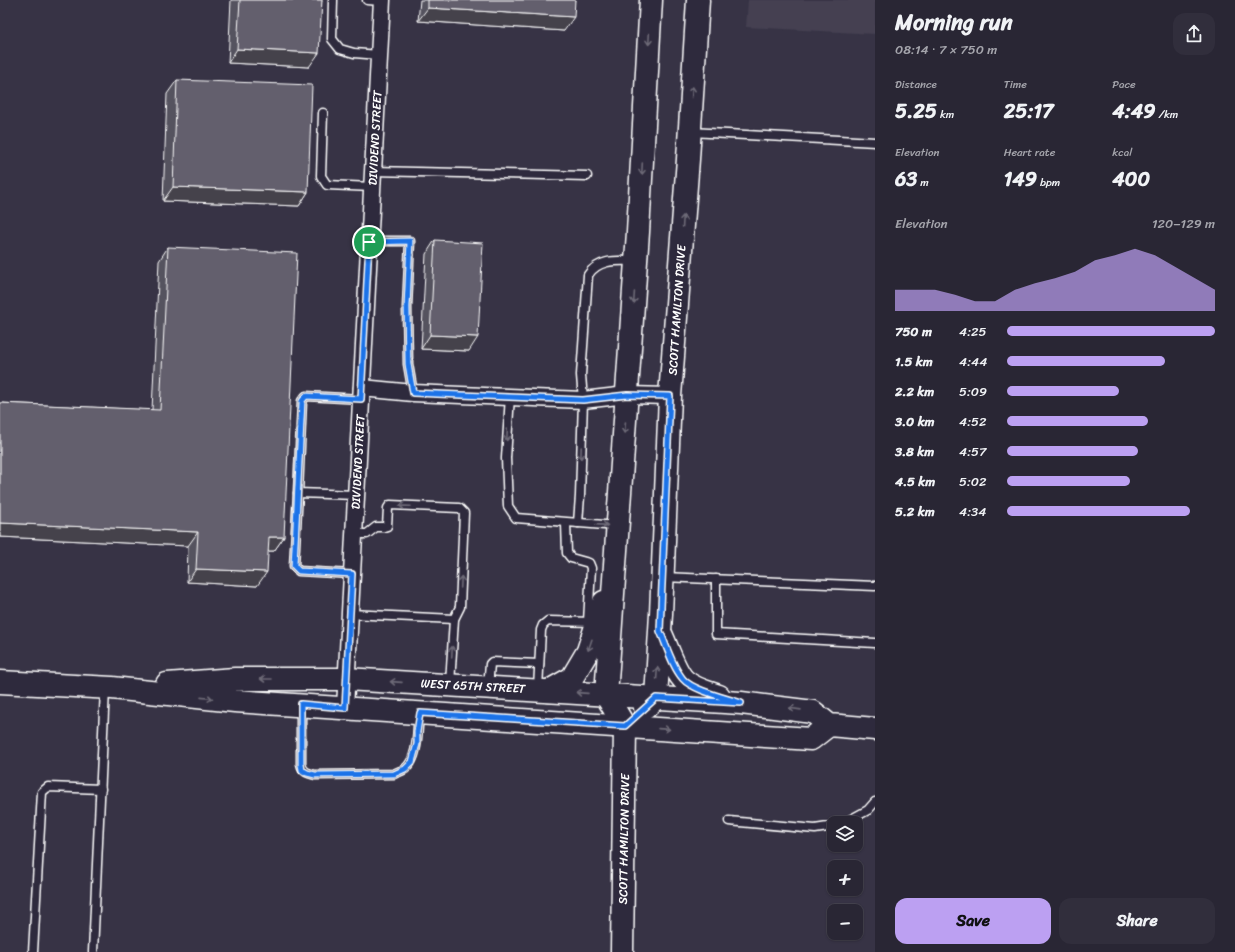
<!DOCTYPE html>
<meta charset="utf-8">
<style>
body{margin:0;font-family:Sriracha,sans-serif;background:#312e3c;color:#f1f3f6;height:100vh;display:flex;flex-direction:column;font-size:15px;white-space:nowrap}
*{box-sizing:border-box;margin:0}
p{font-size:13px;color:#a5a5ac}
.icon{flex:none;width:22px;height:22px;fill:none;stroke:currentColor;stroke-width:2;stroke-linecap:round;stroke-linejoin:round}
.map{position:relative;flex:1;overflow:hidden}
.side{display:flex;flex-direction:column;background:#292634;width:360px}
.side>*{flex:none}
.fabs{position:absolute;left:827px;top:816px;display:grid;gap:8px}
.fabs a{display:grid;place-items:center;width:36px;height:36px;border-radius:8px;background:#292634;box-shadow:0 1px 3px #0004,0 0 0 1px #45434f;font-size:20px}
.pin{position:absolute;display:grid;place-items:center;width:34px;height:34px;color:#fff;margin:-17px;border:2px solid #fff;border-radius:50%;box-shadow:0 1px 4px #0007}
.round{display:grid;place-items:center;flex:none;width:42px;height:42px;border-radius:12px;background:#312e3c}
.overview{display:flex;align-items:center;justify-content:space-between;height:68px;padding:0 20px}
h1{font-size:22px;font-weight:800;line-height:30px}
.metrics{display:grid;grid-template-columns:repeat(3,1fr);gap:6px;height:68px;padding:4px 20px}
.metrics div{display:grid;align-content:center}
.metrics b{font-size:20px;font-weight:800}
.metrics small{font-size:11px;font-weight:400}
.metrics p{font-size:11px}
.chart{height:112px;padding:8px 20px}
.chart p{display:flex;justify-content:space-between}
.chart svg{width:100%;height:72px;margin-top:4px;fill:#bca0f2;opacity:.7}
.primary-button{display:flex;gap:8px;margin-top:auto;padding:8px 20px}
.primary-button a{flex:1;height:46px;border-radius:12px;background:#bca0f2;color:#111;font-size:16px;font-weight:800;line-height:46px;text-align:center}
.primary-button a+a{background:#312e3c;color:#f1f3f6}
ul{padding:0 20px;list-style:none;font-size:13px}
li{display:grid;grid-template-columns:64px 48px 1fr;align-items:center;height:30px}
li i{height:10px;border-radius:5px;background:#bca0f2}
main{display:flex;flex:1;min-height:0}
.map>svg:first-child{display:block}
.built{fill:#444051}
.lines{fill:none;stroke-linecap:round;stroke-linejoin:round}
.lane-casing{stroke:#fff;stroke-width:11}
.street-casing{stroke:#fff;stroke-width:19}
.secondary-casing{stroke:#fff;stroke-width:25}
.lane{stroke:#2f2a3d;stroke-width:8}
.street{stroke:#2f2a3d;stroke-width:16}
.secondary{stroke:#2f2a3d;stroke-width:22}
.wall{fill:#55525e;stroke:#fff}
.shaded-wall{fill:#45424c;stroke:#fff}
.building{fill:#635f6d;stroke:#fff}
.oneway{stroke:#6d6a77}
.route-casing{stroke:#fff;stroke-width:8}
.route{stroke:#1a73e8;stroke-width:5}
.labels{text-anchor:middle;dominant-baseline:central;stroke-width:3;stroke-linejoin:round;paint-order:stroke}
.street-label{font-size:12px;fill:#fff;stroke:#2f2a3d}
</style>
<main>
<div class="map">
<svg width="875" height="952" viewBox="0 0 875 952">
<rect width="100%" height="100%" fill="#373345"/>
<filter id="ink" filterUnits="userSpaceOnUse"><feTurbulence type="fractalNoise" baseFrequency=".025" numOctaves="2"/><feDisplacementMap in="SourceGraphic" scale="8" xChannelSelector="R" yChannelSelector="G"/><feConvolveMatrix kernelMatrix="1 2 1 2 8 2 1 2 1" color-interpolation-filters="sRGB"/></filter>
<g filter="url(#ink)">
<path class="built" d="M748,0H875V34L746,27Z"/>
<g class="lines">
<g class="lane-casing">
<g id="lane">
<path d="M333,0L332,39L340,49L354,53L379,55"/>
<path d="M367,0L382,1"/>
<path d="M323,113L321,176L327,185L372,187"/>
<path d="M691,132L875,142"/>
<path d="M373,171L587,176"/>
<path d="M369,241H410L407,307L408,364L413,393"/>
<path d="M510,396L506,458L508,506L516,518L617,526"/>
<path d="M298,493L294,566L299,571L352,574"/>
<path d="M356,495L298,493L302,401L306,396L361,399"/>
<path d="M566,523L567,553L571,558L589,563L591,568L588,622"/>
<path d="M578,523L580,496L583,400L581,375L588,275C599,258 619,261 635,261"/>
<path d="M354,534H367L376,527H384L387,526L388,508L390,505L459,508L464,513L460,607L454,619L450,684"/>
<path d="M663,577L875,586"/>
<path d="M716,579V634L875,643"/>
<path d="M350,614L454,619"/>
<path d="M488,687L490,664L492,662L539,664"/>
<path d="M538,689L541,630L543,625L548,621L595,622"/>
<path d="M301,705V764C303,772 307,773 315,775L394,774C397,772 402,771 405,769C419,758 417,730 419,714"/>
<path d="M729,821L815,829L834,826"/>
<path d="M844,823L868,810L875,802"/>
<path d="M33,952L42,792L48,787L101,789"/>
<path d="M93,952L105,689"/>
</g>
</g>
<g class="street-casing">
<g id="street">
<path d="M362,388L413,393L583,400L627,395L670,396"/>
<path d="M345,708L382,0"/>
</g>
</g>
<g class="secondary-casing">
<g id="secondary">
<path d="M662,636C667,647 676,674 685,681C694,689 707,692 719,696"/>
<path d="M0,682L112,688L235,701L811,739L829,725"/>
<path d="M167,684L235,679H346L741,703L813,712L829,725L875,729"/>
<path d="M549,691L572,678L588,651L604,602"/>
<path d="M645,708L656,698L661,614L670,396L688,159L698,0"/>
<path d="M622,952L625,727L606,695L638,232L651,0"/>
</g>
</g>
<use href="#lane" class="lane"/>
<use href="#street" class="street"/>
<use href="#secondary" class="secondary"/>
</g>
<g class="wall">
<path d="M231,0H322L309,67L228,63Z"/>
<path d="M420,0H575L564,31L418,21Z"/>
<path d="M177,80L308,192L299,206L163,201L167,94Z"/>
<path d="M435,240L469,351L421,349L426,254Z"/>
<path d="M168,247L284,537L274,551H268L257,586L187,582L188,546L0,537V403L152,410L159,261Z"/>
</g>
<g class="shaded-wall">
<path d="M428,8L574,17L564,31L418,21Z"/>
<path d="M237,49L319,53L309,67L228,63Z"/>
<path d="M173,187L308,192L299,206L163,201Z"/>
<path d="M430,335L478,337L469,351L421,349Z"/>
<path d="M0,523L198,532L188,546L0,537Z"/>
<path d="M269,537H284L274,551H259Z"/>
<path d="M196,569L267,572L257,586L187,582Z"/>
</g>
<g class="building">
<path d="M240,0H322L319,53L237,49Z"/>
<path d="M428,0H575L574,17L428,8Z"/>
<path d="M177,80L312,85L308,192L173,187Z"/>
<path d="M435,240L483,243L478,337L430,335Z"/>
<path d="M168,247L297,253L284,537H269L267,572L196,569L198,532L0,523V403L160,410Z"/>
</g>
<defs><path id="oneway-shaft" d="M-6 0H5M1.5-3L5.5 0L1.5 3" fill="none" stroke-width="1.6" stroke-linecap="round" stroke-linejoin="round"/></defs>
<g class="oneway">
<use href="#oneway-shaft" transform="translate(649 39) rotate(93)"/>
<use href="#oneway-shaft" transform="translate(692 92) rotate(-86)"/>
<use href="#oneway-shaft" transform="translate(642 169) rotate(93)"/>
<use href="#oneway-shaft" transform="translate(683 221) rotate(-86)"/>
<use href="#oneway-shaft" transform="translate(634 298) rotate(94)"/>
<use href="#oneway-shaft" transform="translate(625 428) rotate(94)"/>
<use href="#oneway-shaft" transform="translate(507 435) rotate(93)"/>
<use href="#oneway-shaft" transform="translate(581 453) rotate(92)"/>
<use href="#oneway-shaft" transform="translate(405 506) rotate(-178)"/>
<use href="#oneway-shaft" transform="translate(602 525) rotate(4)"/>
<use href="#oneway-shaft" transform="translate(461 582) rotate(-87)"/>
<use href="#oneway-shaft" transform="translate(590 645) rotate(109)"/>
<use href="#oneway-shaft" transform="translate(452 652) rotate(-87)"/>
<use href="#oneway-shaft" transform="translate(657 673) rotate(-86)"/>
<use href="#oneway-shaft" transform="translate(266 679) rotate(180)"/>
<use href="#oneway-shaft" transform="translate(396 682) rotate(-176)"/>
<use href="#oneway-shaft" transform="translate(582 693) rotate(-176)"/>
<use href="#oneway-shaft" transform="translate(207 698) rotate(6)"/>
<use href="#oneway-shaft" transform="translate(795 709) rotate(-172)"/>
<use href="#oneway-shaft" transform="translate(664 729) rotate(4)"/>
</g>
</g>
<g class="lines" filter="url(#ink)">
<g class="route-casing">
<path id="route" d="M410,241L407,307L408,364L413,393L583,400L627,395L670,396L660,631C667,647 672,666 683,679C692,690 726,698 741,703L656,698L625,726L420,713L417,732V744L412,762L405,769L394,774L315,775L307,773L302,770L301,764V704L345,708L352,574L299,571L294,566L302,401L306,396L361,399L369,242Z"/>
</g>
<use href="#route" class="route"/>
</g>
<g class="labels">
<g class="street-label">
<text transform="translate(375 138) rotate(-87)">DIVIDEND STREET</text>
<text transform="translate(677 310) rotate(-86)">SCOTT HAMILTON DRIVE</text>
<text transform="translate(358 462) rotate(-87)">DIVIDEND STREET</text>
<text transform="translate(473 686) rotate(3)">WEST 65TH STREET</text>
<text transform="translate(624 839) rotate(-89)">SCOTT HAMILTON DRIVE</text>
</g>
</g>
</svg>
<div class="fabs">
<a><svg class="icon" aria-label="layers" viewBox="0 0 24 24"><path d="M12 4l9 5-9 5-9-5zM3 14l9 5 9-5"/></svg></a>
<a>+</a>
<a>−</a>
</div>
<div class="pin" style="left:369px;top:242px;background:#1e9e55"><svg class="icon" aria-label="arrive" viewBox="0 0 24 24"><path d="M6 21V4h12l-3 4 3 4H6"/></svg></div>
</div>
<section class="side">
<div class="overview"><div><h1>Morning run</h1><p>08:14 · 7 × 750 m</p></div><a class="round"><svg class="icon" aria-label="share" viewBox="0 0 24 24"><path d="M12 15V3M7 8l5-5 5 5M5 13v7h14v-7"/></svg></a></div>
<div class="metrics">
<div><p>Distance</p><b>5.25<small> km</small></b></div>
<div><p>Time</p><b>25:17</b></div>
<div><p>Pace</p><b>4:49<small> /km</small></b></div>
</div>
<div class="metrics">
<div><p>Elevation</p><b>63<small> m</small></b></div>
<div><p>Heart rate</p><b>149<small> bpm</small></b></div>
<div><p>kcal</p><b>400</b></div>
</div>
<div class="chart"><p><span>Elevation</span>120–129 m</p>
<svg viewBox="0 0 160 44" preserveAspectRatio="none"><path d="M0 44V31L10 31L20 31L30 34L40 38L50 38L60 31L70 27L80 24L90 20L100 13L110 10L120 6L130 10L140 17L150 24L160 31V44z"/></svg>
</div>
<ul>
<li><b>750 m</b>4:25<i style="width:100%"></i></li>
<li><b>1.5 km</b>4:44<i style="width:76%"></i></li>
<li><b>2.2 km</b>5:09<i style="width:54%"></i></li>
<li><b>3.0 km</b>4:52<i style="width:68%"></i></li>
<li><b>3.8 km</b>4:57<i style="width:63%"></i></li>
<li><b>4.5 km</b>5:02<i style="width:59%"></i></li>
<li><b>5.2 km</b>4:34<i style="width:88%"></i></li>
</ul>
<div class="primary-button"><a>Save</a><a>Share</a></div>
</section>
</main>
